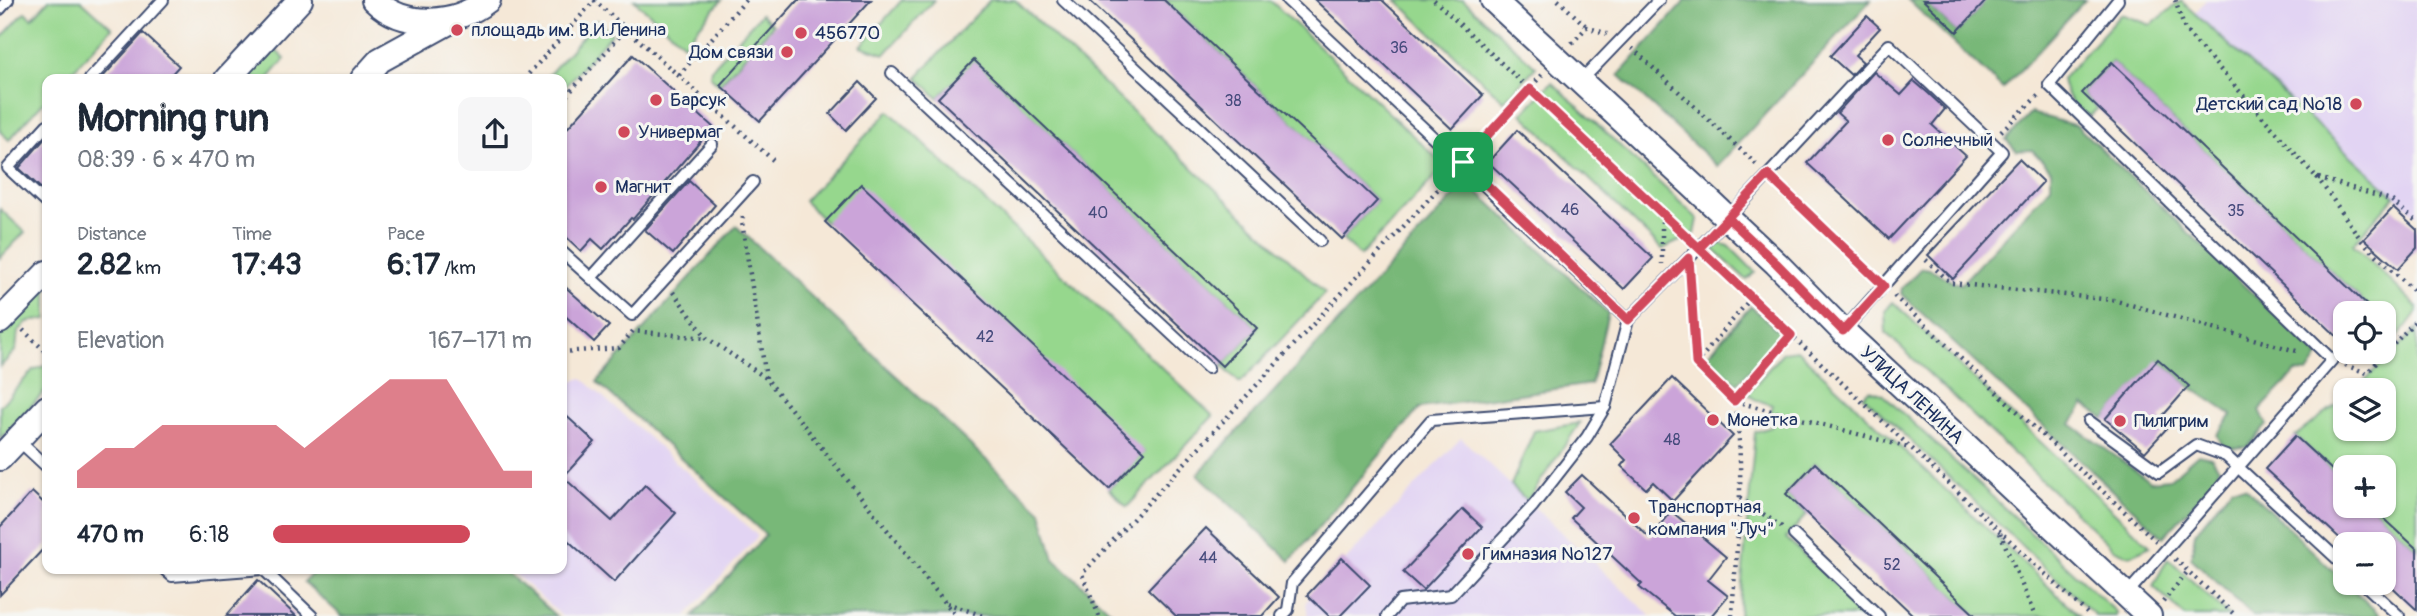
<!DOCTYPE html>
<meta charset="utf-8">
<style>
body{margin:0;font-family:Pangolin,sans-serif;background:#f6f6f7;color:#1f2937;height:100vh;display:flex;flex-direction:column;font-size:26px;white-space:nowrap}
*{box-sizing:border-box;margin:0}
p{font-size:23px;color:#747a83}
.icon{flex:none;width:38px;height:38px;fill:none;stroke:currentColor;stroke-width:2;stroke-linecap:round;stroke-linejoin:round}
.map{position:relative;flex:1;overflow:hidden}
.sheet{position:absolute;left:42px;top:74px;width:525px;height:500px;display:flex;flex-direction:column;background:#fff;border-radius:14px;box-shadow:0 2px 5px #0004}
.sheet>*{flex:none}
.controls{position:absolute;left:2333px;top:301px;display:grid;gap:14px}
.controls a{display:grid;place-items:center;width:63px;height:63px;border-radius:14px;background:#fff;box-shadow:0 2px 5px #0004;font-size:35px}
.pin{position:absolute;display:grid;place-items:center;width:60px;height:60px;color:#fff;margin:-30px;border-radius:14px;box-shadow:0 4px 10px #0006}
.round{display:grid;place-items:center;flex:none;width:74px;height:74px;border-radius:14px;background:#f6f6f7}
.overview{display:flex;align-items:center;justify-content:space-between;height:119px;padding:0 35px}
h1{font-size:38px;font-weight:700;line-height:52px}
.stats{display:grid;grid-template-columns:repeat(3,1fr);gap:10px;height:119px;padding:7px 35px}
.stats div{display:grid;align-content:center}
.stats b{font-size:30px;font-weight:700}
.stats small{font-size:19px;font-weight:400}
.stats p{font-size:19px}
.chart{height:196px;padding:14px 35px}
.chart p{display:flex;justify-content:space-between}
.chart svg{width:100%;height:126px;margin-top:7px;fill:#d1495b;opacity:.7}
ul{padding:0 35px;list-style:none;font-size:23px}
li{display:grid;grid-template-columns:112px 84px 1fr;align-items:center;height:52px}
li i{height:18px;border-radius:9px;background:#d1495b}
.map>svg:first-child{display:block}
.built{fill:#e2d4f3}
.green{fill:#96d78d;stroke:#588376;stroke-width:2}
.forest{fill:#78b878;stroke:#4a746b;stroke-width:2}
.building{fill:#cba4d9}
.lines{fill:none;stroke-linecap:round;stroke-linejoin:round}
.service-casing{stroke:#3c4b70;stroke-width:14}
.tertiary-casing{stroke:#3c4b70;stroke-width:28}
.path{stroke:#3c4b70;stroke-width:4.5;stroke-dasharray:2 5;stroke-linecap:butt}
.service{stroke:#fff;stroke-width:10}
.tertiary{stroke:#fff;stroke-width:24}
.route-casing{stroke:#fff;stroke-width:14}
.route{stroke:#d1495b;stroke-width:9}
.poi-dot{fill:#d1495b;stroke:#f6f6f2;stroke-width:2.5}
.labels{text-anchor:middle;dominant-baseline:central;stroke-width:6;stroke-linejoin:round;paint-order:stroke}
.number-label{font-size:16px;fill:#474c7d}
.poi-label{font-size:19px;fill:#1b2f5e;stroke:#f6f6f2;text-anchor:start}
.street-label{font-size:19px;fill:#1b2f5e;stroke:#f6f6f2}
</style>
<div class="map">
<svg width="2417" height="616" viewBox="0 0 2417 616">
<rect width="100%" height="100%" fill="#f6f6f2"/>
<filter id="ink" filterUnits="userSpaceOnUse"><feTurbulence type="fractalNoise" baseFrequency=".0143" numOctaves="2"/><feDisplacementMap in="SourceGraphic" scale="14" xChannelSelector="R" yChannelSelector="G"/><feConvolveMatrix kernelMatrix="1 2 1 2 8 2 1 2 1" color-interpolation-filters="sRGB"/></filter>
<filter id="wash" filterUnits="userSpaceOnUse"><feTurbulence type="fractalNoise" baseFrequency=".00686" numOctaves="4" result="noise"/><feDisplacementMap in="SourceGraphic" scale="28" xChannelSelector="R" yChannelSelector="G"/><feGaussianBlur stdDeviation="1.57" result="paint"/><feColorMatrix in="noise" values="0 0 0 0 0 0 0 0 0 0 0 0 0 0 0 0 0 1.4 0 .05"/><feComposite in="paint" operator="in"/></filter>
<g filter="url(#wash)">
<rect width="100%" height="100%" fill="#f5e8d7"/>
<g class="built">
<path d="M2206,0H2417V216L2195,13Z"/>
<path d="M582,378L758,536L686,616H562L509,569H562V385Z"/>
<path d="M1461,438L1533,506L1651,616H1308L1306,602Z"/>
</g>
<g class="green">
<path d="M49,0H81L112,28L65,79H47V98L9,140L0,131V39L25,12L32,18Z"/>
<path d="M634,0H722L684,44Z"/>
<path d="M902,0H934L885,54L861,46Z"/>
<path d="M990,0H1015L1325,293L1240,383L1222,366L1257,328L974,61L938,98L917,77Z"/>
<path d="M1164,0H1270L1445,166L1360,256L1342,239L1377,201Z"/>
<path d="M1396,0H1463L1536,67L1504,101Z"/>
<path d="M2181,1L2395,196L2353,244L2417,307V312L2399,336L2384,321V313H2375L2112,62L2082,93L2098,108L2090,116C2074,112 2064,93 2062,79L2121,14L2151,25Z"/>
<path d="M761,14L773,25L719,85L710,76L711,69Z"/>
<path d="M597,20L612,33L562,90V79H545Z"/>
<path d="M271,46L285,59L268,79H240Z"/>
<path d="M1552,82L1698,219L1695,234L1662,249L1522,114Z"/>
<path d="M889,111L1213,416L1127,507L1109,489L1144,452L825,222L804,201Z"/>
<path d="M0,209L25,232L0,258Z"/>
<path d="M1718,243L1729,246L1755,272L1747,280L1713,249Z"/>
<path d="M47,284V319L27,322L18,332L16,350L0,367V335Z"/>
<path d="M1893,302L2150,546L2130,556L2114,549L1886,333L1885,311Z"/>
<path d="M2417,329V549L2371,506H2384V467H2345V482L2295,436L2345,398V429H2384V390H2355Z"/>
<path d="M1797,350L2080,616H1976L1815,463L1786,494L1807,514L1786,538L1868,616H1739L1755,432L1771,427L1772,405L1754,399L1748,393L1783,352Z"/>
<path d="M47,365V389L0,439V406L33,370Z"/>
<path d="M1869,390L1882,394L2116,612V616H2096L1863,396Z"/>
<path d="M1580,423L1527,501L1511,485L1534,431Z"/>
<path d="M2168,558L2229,616H2185L2153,586Z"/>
</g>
<g class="forest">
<path d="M1686,0H1871L1717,166L1619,75Z"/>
<path d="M1908,0H1923L1957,32L1981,6L1975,0H2085L2003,89Z"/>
<path d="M2031,113L2077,126L2319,357L2308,373L2296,372L2260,410L2267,425L2248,447L2224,448L2217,435L2232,415L2189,386L2159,360L2105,419L2084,405L2071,424L2150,481L2170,479L2198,454L2211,457L2219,468L2214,482L2163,537L1901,294L1902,288L1921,268C1937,267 1945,282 1961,284L2051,186V170L2032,150L2017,151L2006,140Z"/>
<path d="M1467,182L1608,313L1591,384L1420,408L1290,561L1198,474Z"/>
<path d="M736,226L1041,511L1054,559L1116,616H693L766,535L597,382Z"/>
<path d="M1751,306L1783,335L1737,384L1707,356Z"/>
<path d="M2232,487H2245L2381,616H2253L2191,558L2195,533Z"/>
<path d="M316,569H503L556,616H342L304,582Z"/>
</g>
<g id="blocks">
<g class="building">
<path d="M798,0H871L760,121L720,85Z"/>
<path d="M1089,0H1164L1377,201L1342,239Z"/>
<path d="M1315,0H1382L1483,95L1452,129Z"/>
<path d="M1923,0H1987L1957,32Z"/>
<path d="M1867,16L1880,28L1855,55L1863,62L1851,75L1830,56Z"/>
<path d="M143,33L179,66L167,79H101Z"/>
<path d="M633,55L713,127L633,219L631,218L603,249L592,239L581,251L562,233V134Z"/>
<path d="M974,60L1257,328L1222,366L938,98Z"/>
<path d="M2112,62L2375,313H2345V344L2082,93Z"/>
<path d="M1874,72L1901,95L1914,81L1928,93L1945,109L1932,125L1966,156L1889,239L1807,163L1846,121L1837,113Z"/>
<path d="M860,82L876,98L846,130L830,114Z"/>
<path d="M1517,130L1653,258L1624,289L1488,162Z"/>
<path d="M47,136V194L19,168Z"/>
<path d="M2019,159L2043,182L1953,279L1928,255Z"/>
<path d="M689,181L715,205L673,254L645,230Z"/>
<path d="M861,184L1145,452L1109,489L825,222Z"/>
<path d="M2393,208L2417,230V248L2398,269L2364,239Z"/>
<path d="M562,284L609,326L594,342L562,313Z"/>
<path d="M2158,359L2189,386L2160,419L2168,427L2145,452L2105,419Z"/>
<path d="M1672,378L1733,436L1673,501L1653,482L1646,489L1621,466L1626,460L1610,444Z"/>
<path d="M562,412L595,442L563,477L612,521L645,485L676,513L614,582L562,535Z"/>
<path d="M2295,436L2345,482V506H2371L2417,549V610L2384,579V544H2346L2265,469Z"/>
<path d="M1815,463L1976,616H1914L1786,494Z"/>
<path d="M1582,475L1650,538L1671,511L1726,557L1708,580L1728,596L1711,616H1675L1639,587L1642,584L1571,518L1581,507L1565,492Z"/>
<path d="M32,492L47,506V545L0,595V527Z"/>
<path d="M1463,509L1482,527L1423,590L1403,572Z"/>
<path d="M1206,528L1279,597L1262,616H1176L1148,589Z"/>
<path d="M1342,558L1370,585L1340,616H1329L1307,595Z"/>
<path d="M258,580L296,616H226Z"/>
</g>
</g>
</g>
<g filter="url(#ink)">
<use href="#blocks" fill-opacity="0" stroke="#3c4b70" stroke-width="2"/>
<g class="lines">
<g class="service-casing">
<g id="service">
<path d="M1063,0L1320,241"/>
<path d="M1287,0L1628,320"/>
<path d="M2118,0L2049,85L2332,360L2126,595"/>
<path d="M0,9L8,0"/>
<path d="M892,73L1208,368"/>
<path d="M90,79L163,0"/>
<path d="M1580,82L1659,0"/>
<path d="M47,125L8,168L47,204"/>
<path d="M562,252L632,315L753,182"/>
<path d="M591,278L712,144"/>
<path d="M2089,421L2159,472L2196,445L2226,456L2345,566"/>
<path d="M18,440L47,467"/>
<path d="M1794,535L1879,616"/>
<path d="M164,569L172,576L263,569L312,616"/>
<path d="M2363,583L2399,616"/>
<path d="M1282,616L1288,610L1292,583L1431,420L1605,407"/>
<path d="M1387,616L1400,601L1451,595L1533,506L1587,437L1605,407L1628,320L1728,218L1889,45L2002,152L1843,331"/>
</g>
</g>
<g class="tertiary-casing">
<g id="tertiary">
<path d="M374,0C405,30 456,25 488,0"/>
<path d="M1493,0L1776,263L1843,331L2149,616"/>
<path d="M227,79L300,0"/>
<path d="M363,79L380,60L449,22"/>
<path d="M0,321L47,273"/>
<path d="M0,458L47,408"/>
</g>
</g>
<g class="path">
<path d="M594,0L774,161"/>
<path d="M1434,0L1689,239"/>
<path d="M1558,0L1587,27"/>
<path d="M2175,0L2185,30L2316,177L2391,200L2417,222"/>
<path d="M1572,43L1587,27L1607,34"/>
<path d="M1632,48L1759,167"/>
<path d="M679,75L746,0"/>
<path d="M524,79L595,0"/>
<path d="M562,101L626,29"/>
<path d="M2001,131L2040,94"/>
<path d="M1470,154L1542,75"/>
<path d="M2317,177L2362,241L2417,294"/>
<path d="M1778,185L1873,275"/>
<path d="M1662,214V264"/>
<path d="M743,217L742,222L766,378"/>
<path d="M1708,257L2090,616"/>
<path d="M1926,260L1951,283L2113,300L2300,352"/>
<path d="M1690,277L1696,363"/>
<path d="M673,292L707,338L766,378L956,616"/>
<path d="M1894,296L2156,541"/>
<path d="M1751,298L1696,364L1734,401L1791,335"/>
<path d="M23,330L47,353"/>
<path d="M562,352L619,348L633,331L706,338"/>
<path d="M2345,365L2367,373L2417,319"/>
<path d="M1740,498L1782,527"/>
<path d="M2000,533L2035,616"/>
<path d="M2175,559L2236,616"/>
<path d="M2163,602L2188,571"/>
<path d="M947,603L983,616"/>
<path d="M1099,616L1082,574L1452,174"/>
<path d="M1732,616C1736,545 1747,471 1734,401L1910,448"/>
</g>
<use href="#service" class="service"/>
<use href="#tertiary" class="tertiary"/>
</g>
</g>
<g class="lines" filter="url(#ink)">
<g class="route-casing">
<path id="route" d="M1463,162L1628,320L1689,258L1696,363L1734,401L1791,335L1699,248L1768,175L1884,286L1843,331L1776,263L1728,218L1699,248L1530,89L1463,162"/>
</g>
<use href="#route" class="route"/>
</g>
<g class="poi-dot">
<circle cx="457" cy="30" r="7"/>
<circle cx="801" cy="33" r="7"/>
<circle cx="787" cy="52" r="7"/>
<circle cx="656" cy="100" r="7"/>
<circle cx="2356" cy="104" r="7"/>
<circle cx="624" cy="132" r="7"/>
<circle cx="1888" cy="140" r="7"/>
<circle cx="601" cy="187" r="7"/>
<circle cx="1713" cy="420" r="7"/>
<circle cx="2120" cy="421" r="7"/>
<circle cx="1634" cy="518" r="7"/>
<circle cx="1468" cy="554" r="7"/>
</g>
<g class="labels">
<g class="number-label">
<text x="1399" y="48">36</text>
<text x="1233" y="101">38</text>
<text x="1570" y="210">46</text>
<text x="2236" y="211">35</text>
<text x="1098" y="213">40</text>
<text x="985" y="337">42</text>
<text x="1672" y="440">48</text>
<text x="1208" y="558">44</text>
<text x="1892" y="565">52</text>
</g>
<g class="poi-label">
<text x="471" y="30">площадь им. В.И.Ленина</text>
<text x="815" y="33">456770</text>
<text x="773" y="52" text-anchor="end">Дом связи</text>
<text x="670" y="100">Барсук</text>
<text x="2342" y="104" text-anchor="end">Детский сад №18</text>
<text x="638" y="132">Универмаг</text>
<text x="1902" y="140">Солнечный</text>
<text x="615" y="187">Магнит</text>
<text x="1727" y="420">Монетка</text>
<text x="2134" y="421">Пилигрим</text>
<text x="1648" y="507">Транспортная<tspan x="1648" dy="22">компания "Луч"</tspan></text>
<text x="1482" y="554">Гимназия №127</text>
</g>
<g class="street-label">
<text transform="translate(1912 395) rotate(43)">УЛИЦА ЛЕНИНА</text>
</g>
</g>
</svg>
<div class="controls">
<a><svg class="icon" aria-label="locate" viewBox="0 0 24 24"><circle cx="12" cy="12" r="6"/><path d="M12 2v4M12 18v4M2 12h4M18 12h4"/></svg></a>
<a><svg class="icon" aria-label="layers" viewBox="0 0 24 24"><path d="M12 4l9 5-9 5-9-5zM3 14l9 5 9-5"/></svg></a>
<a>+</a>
<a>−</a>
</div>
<div class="pin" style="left:1463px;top:162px;background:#1e9e55"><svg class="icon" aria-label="arrive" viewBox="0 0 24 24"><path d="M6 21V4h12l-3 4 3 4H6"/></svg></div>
<section class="sheet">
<div class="overview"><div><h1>Morning run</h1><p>08:39 · 6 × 470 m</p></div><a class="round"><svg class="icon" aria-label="share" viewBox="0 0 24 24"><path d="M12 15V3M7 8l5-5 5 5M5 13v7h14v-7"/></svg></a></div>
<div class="stats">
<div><p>Distance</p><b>2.82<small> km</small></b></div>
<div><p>Time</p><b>17:43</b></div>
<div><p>Pace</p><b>6:17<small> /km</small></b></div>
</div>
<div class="chart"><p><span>Elevation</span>167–171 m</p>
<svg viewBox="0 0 160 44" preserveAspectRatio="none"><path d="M0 44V38L10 30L20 30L30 22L40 22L50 22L60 22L70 22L80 30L90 22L100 14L110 6L120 6L130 6L140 22L150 38L160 38V44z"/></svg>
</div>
<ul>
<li><b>470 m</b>6:18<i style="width:76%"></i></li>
</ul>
</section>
</div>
